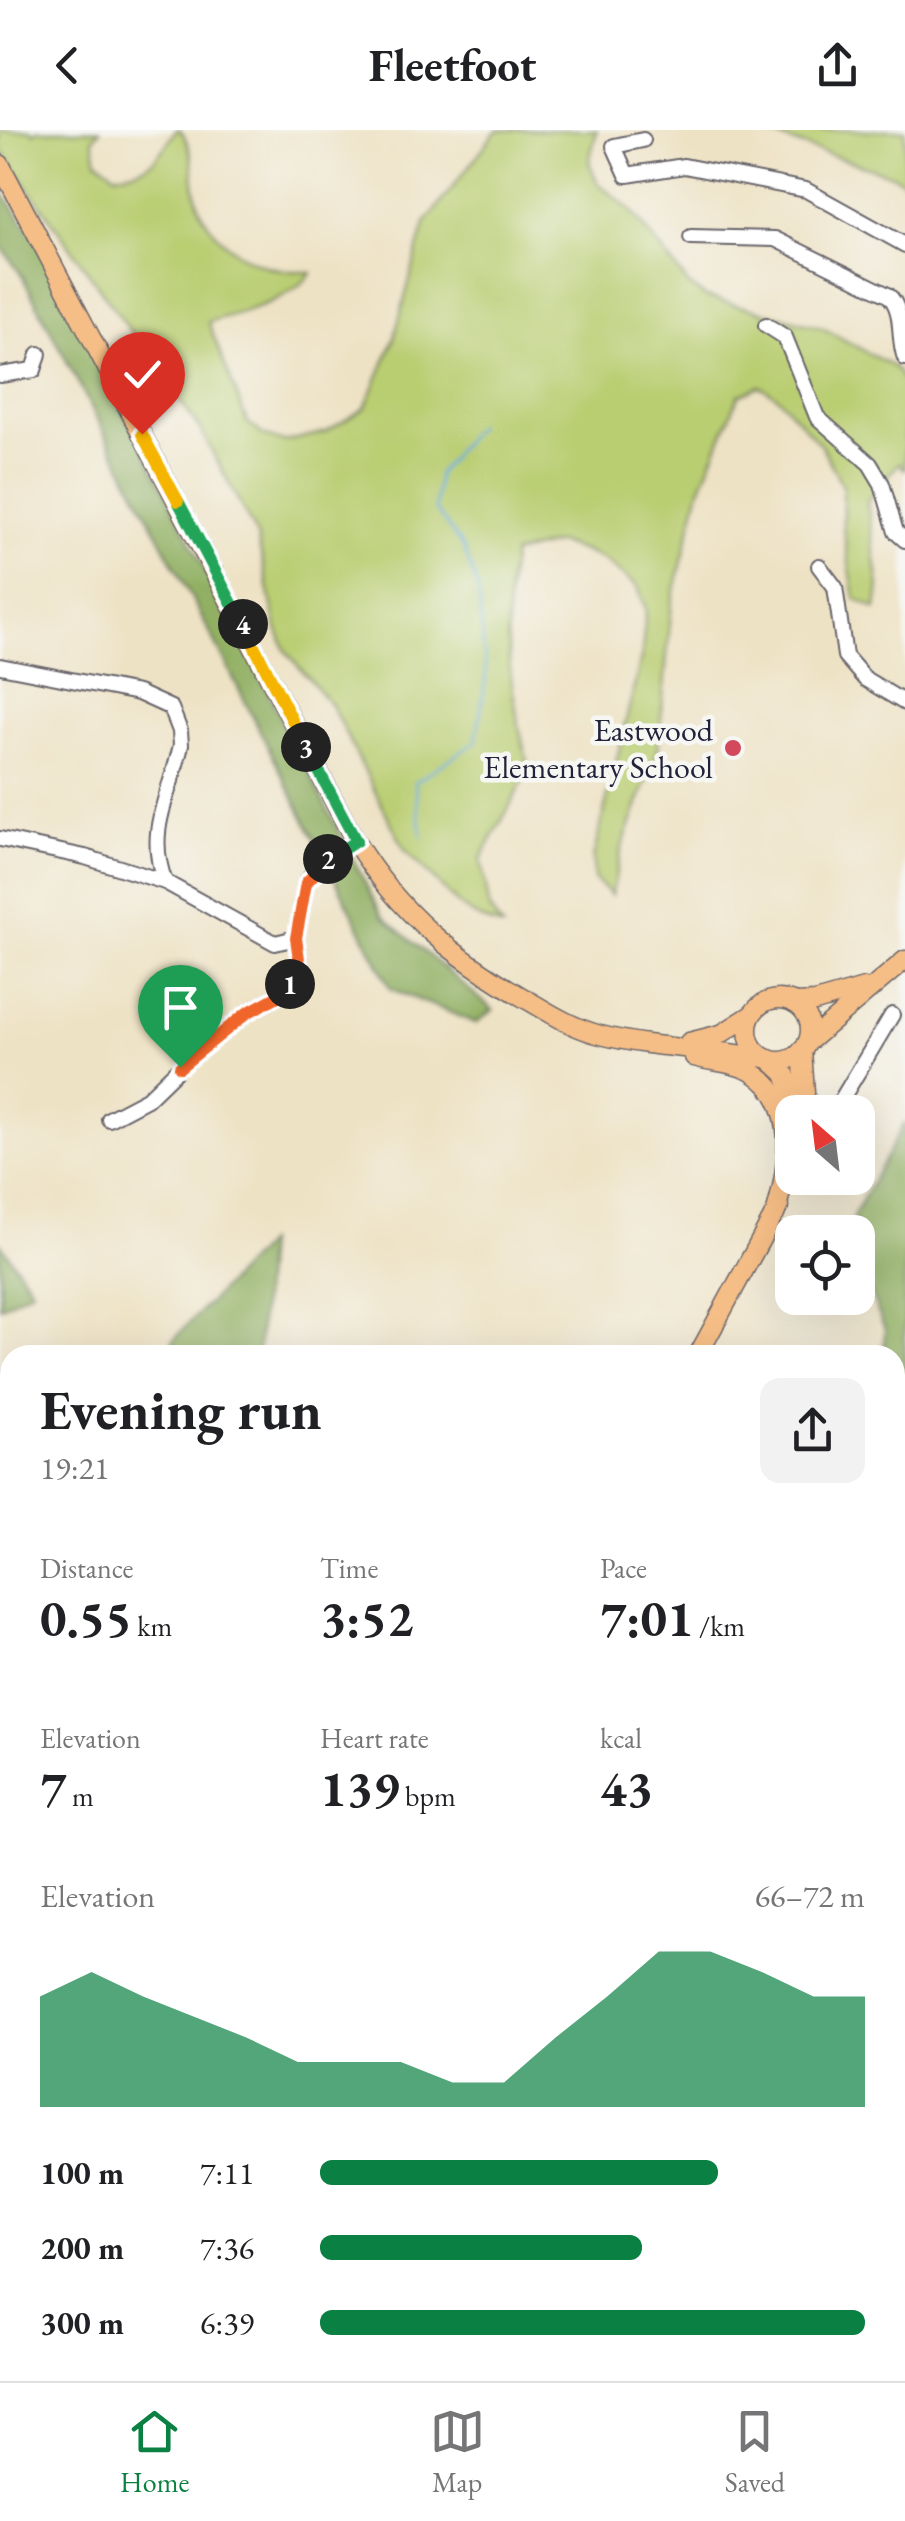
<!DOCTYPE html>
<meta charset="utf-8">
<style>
body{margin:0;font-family:"EB Garamond",serif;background:#f2f2f2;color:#202124;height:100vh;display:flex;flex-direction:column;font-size:38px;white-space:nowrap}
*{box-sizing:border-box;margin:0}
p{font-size:32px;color:#757577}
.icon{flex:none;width:55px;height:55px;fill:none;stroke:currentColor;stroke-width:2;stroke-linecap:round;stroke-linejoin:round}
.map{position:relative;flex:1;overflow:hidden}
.side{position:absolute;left:0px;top:1215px;width:905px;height:1038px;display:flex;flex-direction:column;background:#fff;border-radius:30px 30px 0 0;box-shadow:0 10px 40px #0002}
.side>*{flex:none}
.needle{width:65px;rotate:332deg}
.controls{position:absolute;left:775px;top:965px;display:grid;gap:20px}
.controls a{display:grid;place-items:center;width:100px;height:100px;border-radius:20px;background:#fff;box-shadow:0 10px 40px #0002;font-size:50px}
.pin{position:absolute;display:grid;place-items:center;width:85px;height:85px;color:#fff;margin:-102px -42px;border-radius:50% 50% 50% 0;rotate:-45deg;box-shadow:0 0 10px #0007}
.pin .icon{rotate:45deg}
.km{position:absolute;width:50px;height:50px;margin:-25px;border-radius:50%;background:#222;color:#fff;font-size:28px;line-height:50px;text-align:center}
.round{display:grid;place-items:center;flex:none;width:105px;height:105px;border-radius:20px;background:#f2f2f2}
.headline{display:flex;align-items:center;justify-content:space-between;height:170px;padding:0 40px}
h1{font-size:55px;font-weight:700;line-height:75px}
.stats{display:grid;grid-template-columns:repeat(3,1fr);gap:15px;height:170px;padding:10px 40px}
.stats div{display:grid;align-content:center}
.stats b{font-size:50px;font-weight:700}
.stats small{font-size:28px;font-weight:400}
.stats p{font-size:28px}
.chart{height:280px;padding:20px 40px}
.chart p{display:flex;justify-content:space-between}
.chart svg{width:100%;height:180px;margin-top:10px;fill:#0b8043;opacity:.7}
ul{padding:0 40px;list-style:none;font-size:32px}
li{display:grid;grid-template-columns:160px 120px 1fr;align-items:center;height:75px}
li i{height:25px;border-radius:12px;background:#0b8043}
header{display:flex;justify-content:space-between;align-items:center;height:130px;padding:0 40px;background:#fff;font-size:45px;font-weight:700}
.menu{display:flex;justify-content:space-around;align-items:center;height:140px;border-top:2px solid #e0e0e0;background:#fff;font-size:28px;color:#757577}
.menu a{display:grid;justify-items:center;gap:5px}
.menu .on{color:#0b8043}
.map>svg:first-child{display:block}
.green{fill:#b9cd71;stroke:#6e7856;stroke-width:2.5}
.forest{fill:#92b063;stroke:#5a694f;stroke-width:2.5}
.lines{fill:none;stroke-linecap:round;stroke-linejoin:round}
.stream{stroke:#65acdb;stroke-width:2.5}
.minor-casing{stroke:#69656b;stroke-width:18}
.major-casing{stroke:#69656b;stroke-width:21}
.minor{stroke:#fff;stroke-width:14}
.major{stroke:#f6be87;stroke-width:18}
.split-1-casing{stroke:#fff;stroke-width:20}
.split-2-casing{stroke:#fff;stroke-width:20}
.split-3-casing{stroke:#fff;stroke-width:20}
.split-4-casing{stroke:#fff;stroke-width:20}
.split-5-casing{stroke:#fff;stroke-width:20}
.split-6-casing{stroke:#fff;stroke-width:20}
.split-1{stroke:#f0652b;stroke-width:12}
.split-2{stroke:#f0652b;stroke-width:12}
.split-3{stroke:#22a559;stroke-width:12}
.split-4{stroke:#f5b400;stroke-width:12}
.split-5{stroke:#22a559;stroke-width:12}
.split-6{stroke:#f5b400;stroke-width:12}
.poi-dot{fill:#d1495b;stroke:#f6f6f2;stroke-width:4}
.labels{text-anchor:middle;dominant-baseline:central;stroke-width:9;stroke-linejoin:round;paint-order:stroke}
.poi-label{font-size:32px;fill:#22223b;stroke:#f6f6f2;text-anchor:end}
</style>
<header><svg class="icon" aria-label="back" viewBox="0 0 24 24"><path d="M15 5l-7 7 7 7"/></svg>Fleetfoot<svg class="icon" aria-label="share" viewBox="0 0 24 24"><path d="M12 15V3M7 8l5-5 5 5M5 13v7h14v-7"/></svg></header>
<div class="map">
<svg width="905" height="2251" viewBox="0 0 905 2251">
<rect width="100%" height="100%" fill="#f6f6f2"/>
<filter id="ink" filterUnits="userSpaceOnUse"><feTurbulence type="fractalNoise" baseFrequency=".01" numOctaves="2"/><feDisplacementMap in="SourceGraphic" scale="20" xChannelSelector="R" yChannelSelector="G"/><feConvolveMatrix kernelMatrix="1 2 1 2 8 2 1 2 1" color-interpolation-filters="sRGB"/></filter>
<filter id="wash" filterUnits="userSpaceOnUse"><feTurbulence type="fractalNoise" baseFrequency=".0048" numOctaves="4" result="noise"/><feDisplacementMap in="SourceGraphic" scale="40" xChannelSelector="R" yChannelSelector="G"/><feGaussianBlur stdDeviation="2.25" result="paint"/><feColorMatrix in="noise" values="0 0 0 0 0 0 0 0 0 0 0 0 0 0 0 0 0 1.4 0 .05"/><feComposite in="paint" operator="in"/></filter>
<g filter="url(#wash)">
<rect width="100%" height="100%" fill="#eee2c4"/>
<g class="green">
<path d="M0,0H32L34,3L38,0H100L93,9L97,30L115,44C152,41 157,28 176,0H180C194,19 192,37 195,60C200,96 232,125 266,136C280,141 298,141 312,143C285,174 246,180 208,192L247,292L263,305L284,312L326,302L365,278L394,209L425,93L497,0H597L589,32L597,52L631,80L689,155L706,167L821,197L895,238L905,254V339L899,333L867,371L879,457L876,479L855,468L843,398V357L822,317L777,266L759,256L739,265L700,359L672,472L658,621L622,717L611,765L594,749L593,728L642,524L646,480L638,457L602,429L581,420L558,413L513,424C499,496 512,570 529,640L481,729L490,780L502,797L481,789L461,777L405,720L331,575L286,521L277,499L257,406L200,299L0,18Z"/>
<path d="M755,0H905V52L892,45Z"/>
</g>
<g class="forest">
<path d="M0,59L38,112L382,786L493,880L476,893L391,859L220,522L22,146L0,114Z"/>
<path d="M905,992V1579L895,1575V1225H883L885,1200L869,1160L853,1087Z"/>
<path d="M0,1113L32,1159L0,1177Z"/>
<path d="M266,1113L258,1225H166L175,1208Z"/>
<path d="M0,1241L10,1255V1608L0,1622Z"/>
<path d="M0,1832L10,1833V1995L0,1977Z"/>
<path d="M895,2195L905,2208V2251H757L764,2243L895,2242Z"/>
</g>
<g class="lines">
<g class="stream">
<path d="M422,707L415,652L476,612L486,546L478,459L464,419L435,379L438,344L477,295"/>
<path d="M0,1592L10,1582"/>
<path d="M0,1947L10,1952"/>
</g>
</g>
</g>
<g filter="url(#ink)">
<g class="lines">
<g class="minor-casing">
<g id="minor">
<path d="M643,10L614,16L627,45L684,36L806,60L905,115"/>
<path d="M691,107L775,109L888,165C905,180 897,208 905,228"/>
<path d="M766,195L785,207L817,287L870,334L882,354L896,402L905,410"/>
<path d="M0,245L34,240L39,224"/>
<path d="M819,436L835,457L845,526L865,549L905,573"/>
<path d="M0,536L138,563L171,578L180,601L181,615C170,666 145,700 165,752"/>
<path d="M0,709L85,727L165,752L275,813L296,808L306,753L318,736L355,711"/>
<path d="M834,982L892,885"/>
<path d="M109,989L147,969L180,937L247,883L278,866L294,851L300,835L296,808"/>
<path d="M895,1709L905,1711"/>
<path d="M895,1793H905"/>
<path d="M0,1994L10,2012"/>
<path d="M0,2095H10"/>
<path d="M0,2142H10"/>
<path d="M0,2187L10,2188"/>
<path d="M0,2241L10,2242"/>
<path d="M28,2242H35"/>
<path d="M302,2242L317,2251"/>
<path d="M207,2251L216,2242"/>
<path d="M662,2251L663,2242"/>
<path d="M734,2251L743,2242"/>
</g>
</g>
<g class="major-casing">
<g id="major">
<path d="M0,34L355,711C400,785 455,828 529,871C551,884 572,897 597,904C652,919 709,918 765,928"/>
<circle cx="779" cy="900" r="31"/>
<path d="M794,873L815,872L864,858"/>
<path d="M689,912L721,904L751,885"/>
<path d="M807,913L905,830"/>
<path d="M694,927C711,932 731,932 748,940C802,968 788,1039 775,1085"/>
<path d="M769,929L785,944L798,982"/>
<path d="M801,982L805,963L802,920"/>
<path d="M698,1225L779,1076"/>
<path d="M192,2251L195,2242"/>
</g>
</g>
<use href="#minor" class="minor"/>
<use href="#major" class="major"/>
</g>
</g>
<g class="lines" filter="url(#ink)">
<g class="split-1-casing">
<path id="split-1" d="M180,937L247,883L278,866L290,854"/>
</g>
<g class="split-2-casing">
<path id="split-2" d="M290,854L300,836L296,808L306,753L328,729"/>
</g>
<g class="split-3-casing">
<path id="split-3" d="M306,617L356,711L328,729"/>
</g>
<g class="split-4-casing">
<path id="split-4" d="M243,494L306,617"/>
</g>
<g class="split-5-casing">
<path id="split-5" d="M178,371L243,494"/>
</g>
<g class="split-6-casing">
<path id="split-6" d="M142,304L178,371"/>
</g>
<use href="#split-1" class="split-1"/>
<use href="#split-2" class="split-2"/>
<use href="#split-3" class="split-3"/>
<use href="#split-4" class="split-4"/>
<use href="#split-5" class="split-5"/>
<use href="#split-6" class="split-6"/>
</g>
<circle class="poi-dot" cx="733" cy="618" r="10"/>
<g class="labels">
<g class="poi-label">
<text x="713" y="600">Eastwood<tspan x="713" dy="37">Elementary School</tspan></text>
</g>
</g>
</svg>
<div class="controls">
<a><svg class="needle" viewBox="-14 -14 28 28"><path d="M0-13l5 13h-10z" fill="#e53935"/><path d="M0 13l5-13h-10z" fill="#757577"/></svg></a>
<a><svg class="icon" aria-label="locate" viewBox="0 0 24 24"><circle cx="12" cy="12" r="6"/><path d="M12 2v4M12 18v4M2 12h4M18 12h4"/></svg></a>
</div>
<div class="pin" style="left:180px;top:937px;background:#1e9e55"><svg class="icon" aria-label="arrive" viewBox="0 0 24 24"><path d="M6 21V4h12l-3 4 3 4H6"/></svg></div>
<div class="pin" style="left:142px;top:304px;background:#d93025"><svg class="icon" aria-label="check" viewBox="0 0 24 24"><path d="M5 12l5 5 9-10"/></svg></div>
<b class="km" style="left:290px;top:854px">1</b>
<b class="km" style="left:328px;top:729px">2</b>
<b class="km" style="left:306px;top:617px">3</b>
<b class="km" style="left:243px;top:494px">4</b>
<section class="side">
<div class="headline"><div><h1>Evening run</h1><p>19:21</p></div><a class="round"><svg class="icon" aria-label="share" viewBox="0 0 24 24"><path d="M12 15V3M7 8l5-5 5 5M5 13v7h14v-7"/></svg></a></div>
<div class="stats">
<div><p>Distance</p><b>0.55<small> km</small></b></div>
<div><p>Time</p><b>3:52</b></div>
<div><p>Pace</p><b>7:01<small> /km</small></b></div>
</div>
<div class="stats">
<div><p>Elevation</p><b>7<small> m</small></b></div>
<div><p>Heart rate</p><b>139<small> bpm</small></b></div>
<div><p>kcal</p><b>43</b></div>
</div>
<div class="chart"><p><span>Elevation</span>66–72 m</p>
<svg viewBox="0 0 160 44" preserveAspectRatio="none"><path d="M0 44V17L10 11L20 17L30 22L40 27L50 33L60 33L70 33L80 38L90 38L100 27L110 17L120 6L130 6L140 11L150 17L160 17V44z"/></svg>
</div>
<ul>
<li><b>100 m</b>7:11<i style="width:73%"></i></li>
<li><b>200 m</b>7:36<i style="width:59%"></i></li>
<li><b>300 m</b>6:39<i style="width:100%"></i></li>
</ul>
</section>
</div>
<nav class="menu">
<a class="on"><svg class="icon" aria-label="home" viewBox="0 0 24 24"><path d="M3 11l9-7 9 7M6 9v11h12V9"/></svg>Home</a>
<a><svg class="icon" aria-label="map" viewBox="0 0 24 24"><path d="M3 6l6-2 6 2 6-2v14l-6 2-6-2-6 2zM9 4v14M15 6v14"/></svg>Map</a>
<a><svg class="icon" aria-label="saved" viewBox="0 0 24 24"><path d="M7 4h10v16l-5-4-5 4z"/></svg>Saved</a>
</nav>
